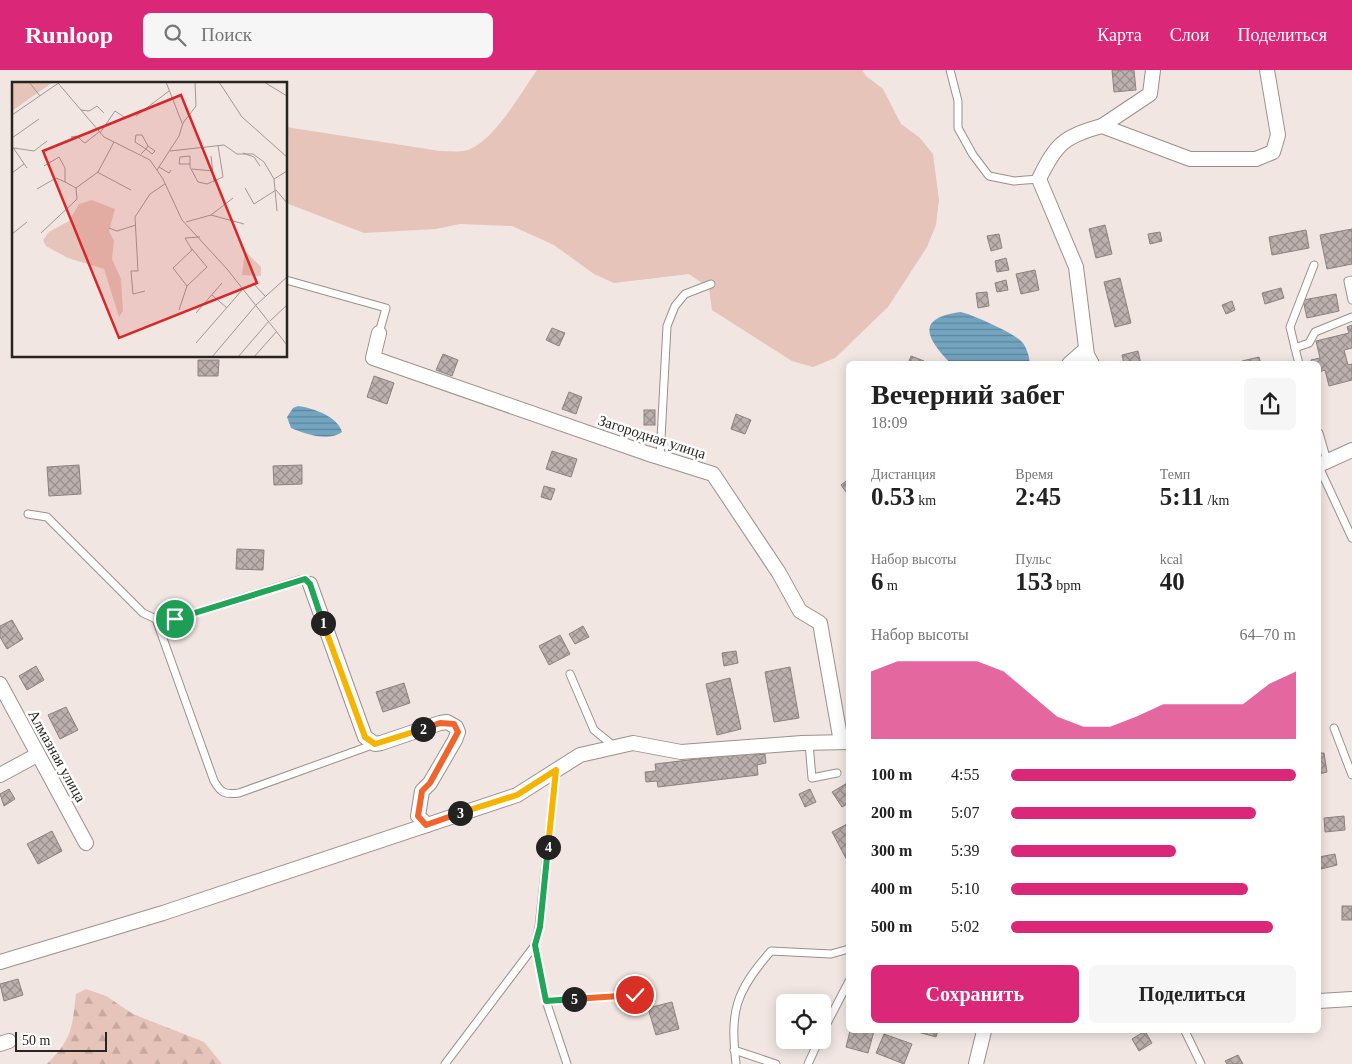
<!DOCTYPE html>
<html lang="ru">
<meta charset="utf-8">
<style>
body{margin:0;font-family:Georgia,serif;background:#f6f6f6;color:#222;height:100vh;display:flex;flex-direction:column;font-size:19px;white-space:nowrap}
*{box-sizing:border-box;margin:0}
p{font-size:16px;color:#767676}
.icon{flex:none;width:28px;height:28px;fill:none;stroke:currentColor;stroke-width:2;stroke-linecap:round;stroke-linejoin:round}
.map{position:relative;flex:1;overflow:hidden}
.side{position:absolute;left:846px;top:291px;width:475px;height:672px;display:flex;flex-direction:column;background:#fff;border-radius:8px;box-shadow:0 2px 12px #0003}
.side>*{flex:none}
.fabs{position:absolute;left:776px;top:924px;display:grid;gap:10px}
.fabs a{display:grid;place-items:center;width:55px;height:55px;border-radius:8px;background:#fff;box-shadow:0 2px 12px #0003;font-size:25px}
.scale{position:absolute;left:15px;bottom:12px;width:92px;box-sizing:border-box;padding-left:5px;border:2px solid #282422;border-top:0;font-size:14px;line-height:18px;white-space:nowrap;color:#282422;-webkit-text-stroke:4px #fff;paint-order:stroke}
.pin{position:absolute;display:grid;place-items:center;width:42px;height:42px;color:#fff;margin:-21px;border:2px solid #fff;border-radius:50%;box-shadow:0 1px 5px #0007}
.km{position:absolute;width:25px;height:25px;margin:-12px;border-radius:50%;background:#222;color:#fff;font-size:14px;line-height:25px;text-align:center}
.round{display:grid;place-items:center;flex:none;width:52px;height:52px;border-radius:8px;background:#f6f6f6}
.summary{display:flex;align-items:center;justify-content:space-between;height:85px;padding:0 25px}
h1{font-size:28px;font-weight:800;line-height:38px}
.metrics{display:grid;grid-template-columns:repeat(3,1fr);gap:8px;height:85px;padding:5px 25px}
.metrics div{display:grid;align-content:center}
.metrics b{font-size:25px;font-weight:800}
.metrics small{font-size:14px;font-weight:400}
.metrics p{font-size:14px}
.chart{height:140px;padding:10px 25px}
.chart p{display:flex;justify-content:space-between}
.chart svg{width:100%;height:90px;margin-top:5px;fill:#db2777;opacity:.7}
.cta{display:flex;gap:10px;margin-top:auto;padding:10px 25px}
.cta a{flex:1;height:58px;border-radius:8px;background:#db2777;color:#fff;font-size:20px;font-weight:800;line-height:58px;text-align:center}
.cta a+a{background:#f6f6f6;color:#222}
ul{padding:0 25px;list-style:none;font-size:16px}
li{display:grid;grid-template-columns:80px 60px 1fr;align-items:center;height:38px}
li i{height:12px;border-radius:6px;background:#db2777}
header{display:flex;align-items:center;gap:30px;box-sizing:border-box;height:70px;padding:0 25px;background:#db2777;color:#fff}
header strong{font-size:24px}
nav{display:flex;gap:28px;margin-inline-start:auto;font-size:18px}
.search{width:350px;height:45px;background:#f6f6f6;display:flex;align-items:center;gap:12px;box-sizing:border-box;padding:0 18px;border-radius:8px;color:#767676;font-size:19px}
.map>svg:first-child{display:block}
.green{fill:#e6c4b9}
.forest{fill:url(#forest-firs)}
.water{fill:url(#water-rules)}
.building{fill:url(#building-cross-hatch);stroke:#8c827f}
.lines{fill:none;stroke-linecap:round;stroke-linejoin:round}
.lane-casing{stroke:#9b908d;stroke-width:9}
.street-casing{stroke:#9b908d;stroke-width:16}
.lane{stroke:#fff;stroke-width:7}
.street{stroke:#fff;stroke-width:14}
.split-1-casing{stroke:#fff;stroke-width:10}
.split-2-casing{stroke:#fff;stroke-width:10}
.split-3-casing{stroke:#fff;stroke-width:10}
.split-4-casing{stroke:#fff;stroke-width:10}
.split-5-casing{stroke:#fff;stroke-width:10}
.split-6-casing{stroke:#fff;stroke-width:10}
.split-1{stroke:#22a559;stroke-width:6}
.split-2{stroke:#f5b400;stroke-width:6}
.split-3{stroke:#f0652b;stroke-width:6}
.split-4{stroke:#f5b400;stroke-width:6}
.split-5{stroke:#22a559;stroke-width:6}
.split-6{stroke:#f0652b;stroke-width:6}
.labels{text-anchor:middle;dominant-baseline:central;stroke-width:5;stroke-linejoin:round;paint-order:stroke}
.street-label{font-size:15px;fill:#282422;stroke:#fff}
.inset-road{fill:none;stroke:#a19895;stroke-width:1}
.view{fill:#d62828;fill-opacity:0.15;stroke:#d62828;stroke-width:2.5}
.inset-edge{fill:none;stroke:#282422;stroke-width:2.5}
</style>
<header>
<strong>Runloop</strong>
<div class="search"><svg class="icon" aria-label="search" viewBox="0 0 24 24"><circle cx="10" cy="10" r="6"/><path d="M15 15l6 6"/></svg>Поиск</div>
<nav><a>Карта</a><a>Слои</a><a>Поделиться</a></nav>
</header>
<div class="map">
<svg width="1352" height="994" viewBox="0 0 1352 994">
<defs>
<pattern id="forest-firs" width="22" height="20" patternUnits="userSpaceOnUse" patternTransform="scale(1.25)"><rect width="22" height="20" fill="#e6c4b9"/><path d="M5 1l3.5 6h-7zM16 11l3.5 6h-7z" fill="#c5a89f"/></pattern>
<pattern id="water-rules" width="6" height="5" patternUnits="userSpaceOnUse" patternTransform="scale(1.25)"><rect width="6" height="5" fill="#73a4c0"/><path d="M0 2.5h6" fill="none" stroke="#5e859c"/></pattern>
<pattern id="building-cross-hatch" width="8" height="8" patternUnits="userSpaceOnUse" patternTransform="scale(1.25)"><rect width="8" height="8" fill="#bbb0ad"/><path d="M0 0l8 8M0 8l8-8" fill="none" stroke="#988f8c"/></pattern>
</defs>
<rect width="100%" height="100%" fill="#f1e6e2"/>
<path class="green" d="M537,0H862L866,6L883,19L901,54L919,67L933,84L939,130L936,155L927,177L888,237L835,288L813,297L792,291L712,240L709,218L689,204L614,213L594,204L554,175L512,156L460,154L436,159L364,163L286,133V57L440,81C448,81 457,82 464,81C492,75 521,23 537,0Z"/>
<path class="forest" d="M86,919L106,926L133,944L204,972L222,994H47C72,969 72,959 76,924Z"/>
<g class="water">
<path d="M961,242C973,245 1014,263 1022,272C1027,278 1029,286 1030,294H951C926,268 915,248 961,242Z"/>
<path d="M298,336C313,338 337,346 342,362C328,372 305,364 291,358L287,347L293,338Z"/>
</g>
<g class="building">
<path d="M1112,0H1134L1136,20L1114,22Z"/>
<path d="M1105,155L1112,184L1096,188L1089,159Z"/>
<path d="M1352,159V194L1327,199L1320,165Z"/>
<path d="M1306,160L1309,178L1272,185L1269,167Z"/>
<path d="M1160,162L1162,171L1150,174L1148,164Z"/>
<path d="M999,164L1002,178L991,181L987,166Z"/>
<path d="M1006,188L1009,200L997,202L995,191Z"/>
<path d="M1035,200L1039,220L1021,224L1016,204Z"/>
<path d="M1120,208L1131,253L1115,257L1104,212Z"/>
<path d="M1006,210L1008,220L997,222L995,213Z"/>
<path d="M1281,218L1284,228L1265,234L1262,223Z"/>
<path d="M987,222L989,236L978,238L976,223Z"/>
<path d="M1336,224L1339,241L1307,248L1303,230Z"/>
<path d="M1232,231L1235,240L1226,244L1222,235Z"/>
<path d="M1352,255V278L1344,280L1348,295L1352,294V310L1329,316L1325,300L1319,302V294H1312L1311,290L1320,288L1316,271L1349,263L1347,257Z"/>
<path d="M552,258L565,263L559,276L546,270Z"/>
<path d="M1138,281L1141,294H1124L1122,285Z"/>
<path d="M443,284L458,290L452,306L436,300Z"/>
<path d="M911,286L924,291L922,294H908Z"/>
<path d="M1259,287L1261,294H1243L1242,291Z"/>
<path d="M198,290H219L218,306H198Z"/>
<path d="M374,306L394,313L387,334L367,327Z"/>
<path d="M569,322L582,327L576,344L562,339Z"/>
<rect x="644" y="340" width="11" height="15"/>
<path d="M736,344L751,350L745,364L731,359Z"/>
<path d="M552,381L577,389L571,407L546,399Z"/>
<path d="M79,395L81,424L49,426L47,397Z"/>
<path d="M302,395V414L274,415L273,396Z"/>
<path d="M849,409V426L841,415Z"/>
<path d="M544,416L555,419L551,430L541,427Z"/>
<path d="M237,479L264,480L263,500L236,499Z"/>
<path d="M12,550L23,569L7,579L0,567V556Z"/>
<path d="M583,556L589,567L575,574L569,564Z"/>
<path d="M560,565L570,584L549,595L539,576Z"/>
<path d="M736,581L738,593L724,596L722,583Z"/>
<path d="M36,596L44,610L27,620L19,606Z"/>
<path d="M790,597L799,648L774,652L765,602Z"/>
<path d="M730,608L741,659L717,665L706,614Z"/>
<path d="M404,613L410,633L383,642L376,622Z"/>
<path d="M66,637L78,660L60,669L48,645Z"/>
<path d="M756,682V685L765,684L766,693L757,695L758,705L658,717L657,711L646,712L645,702L656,701L655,694Z"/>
<path d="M1319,683H1324L1327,702L1319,704Z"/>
<path d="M849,712V733L842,737L832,722Z"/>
<path d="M9,719L15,729L4,736L0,724Z"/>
<path d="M810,719L816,732L805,737L799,724Z"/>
<path d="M1344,746L1345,760L1325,762L1324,748Z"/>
<path d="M849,753V794L832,762Z"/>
<path d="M52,761L62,781L38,794L27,774Z"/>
<path d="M1335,784L1337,795L1321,799L1319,787Z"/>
<rect x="1342" y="836" width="10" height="14"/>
<path d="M18,909L23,925L4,931L0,914Z"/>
<path d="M672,932L679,959L656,965L648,938Z"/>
<path d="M850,961H874L868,983L846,977Z"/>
<path d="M914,961H938L936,967Z"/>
<path d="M1145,961L1152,973L1139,981L1132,969Z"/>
<path d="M884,964L912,974L904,994L876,983Z"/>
<path d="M1238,985L1243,994H1227L1225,991Z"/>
</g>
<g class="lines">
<g class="lane-casing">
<g id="lane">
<path d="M950,0L958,31V58L973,85L989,106L1014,111L1039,109"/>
<path d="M286,210L386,238L379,263"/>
<path d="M1352,210L1348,211L1352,230"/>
<path d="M1295,278L1290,257L1314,195"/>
<path d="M1299,294L1295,278L1309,273L1315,262L1352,247"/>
<path d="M1319,363L1327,391"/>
<path d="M660,387L667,256L675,236L685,224L711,214"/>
<path d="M1319,397L1352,468"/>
<path d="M28,444L47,447L143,543L156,549H175L299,510L305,509L310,514"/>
<path d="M156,549L214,711C221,723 225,725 239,723L375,674"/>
<path d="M570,604L594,660L615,677"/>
<path d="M1334,658L1352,705"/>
<path d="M809,673L812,708L837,703"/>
<path d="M556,700L539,857L535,875L546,931L567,994"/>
<path d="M546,931L635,925"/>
<path d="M1185,961L1201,994"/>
<path d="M822,963L849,911"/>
<path d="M734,980L776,994"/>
<path d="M445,994L535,875"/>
<path d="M736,994C730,941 735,922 771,881L831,884L849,879"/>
<path d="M808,994L819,970"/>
</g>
</g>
<g class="street-casing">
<g id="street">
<path d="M1102,56L1150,24L1153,0"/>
<path d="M379,263L373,288L646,383L713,404L779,503L800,541L820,553L841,672"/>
<path d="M1069,294L1086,279"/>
<path d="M1092,294L1087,285L1076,197L1039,109C1056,74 1064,66 1102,56L1190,89H1256L1273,82L1278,65L1267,0"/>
<path d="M1319,395L1352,380"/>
<path d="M310,514L365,667L375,674L381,673L440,653L447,652L456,657L458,662L455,670L430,713L422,721L418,746L427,755"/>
<path d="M0,614L86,773"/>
<path d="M0,705L37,685"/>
<path d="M0,892L163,843L517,725L580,685L633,673L681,682L802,673L849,672"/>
<path d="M1319,931L1352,929"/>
<path d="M0,974L9,971"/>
<path d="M976,994L984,961"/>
</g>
</g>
<use href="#lane" class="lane"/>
<use href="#street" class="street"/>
</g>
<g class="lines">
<g class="split-1-casing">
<path id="split-1" d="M175,549L305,509L310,514L323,553"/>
</g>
<g class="split-2-casing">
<path id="split-2" d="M323,553L365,667L375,674L423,659"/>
</g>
<g class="split-3-casing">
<path id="split-3" d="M423,659L440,653L454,654L458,662L430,713L422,721L418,746L426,755L460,743"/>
</g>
<g class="split-4-casing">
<path id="split-4" d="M460,743L517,725L556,700L548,777"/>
</g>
<g class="split-5-casing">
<path id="split-5" d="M548,777L540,857L535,875L546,931L574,929"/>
</g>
<g class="split-6-casing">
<path id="split-6" d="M574,929L635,925"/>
</g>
<use href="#split-1" class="split-1"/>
<use href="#split-2" class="split-2"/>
<use href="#split-3" class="split-3"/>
<use href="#split-4" class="split-4"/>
<use href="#split-5" class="split-5"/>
<use href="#split-6" class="split-6"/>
</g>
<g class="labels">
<g class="street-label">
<text transform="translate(652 367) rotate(18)">Загородная улица</text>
<text transform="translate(57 686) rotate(61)">Алмазная улица</text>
</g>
</g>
<g transform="translate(12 12)">
<rect width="275" height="275" fill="#f1e6e2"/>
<path d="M80,118L103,127L97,149L102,159L100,177L109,197L111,229L107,235L92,187L56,176L34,164L31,158L37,150L57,139L67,122Z" fill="#e6c4b9"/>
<path d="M233,169L249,185V194L230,193Z" fill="#e6c4b9"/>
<path d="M0,0H41L0,29Z" fill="#e6c4b9"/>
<path class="inset-road" d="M17,0L28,14M154,0L170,41M207,0L230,35L275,75M252,0L275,14M46,1L92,55L138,78L151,97L170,138L215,187L275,263M69,28L77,29L85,24L92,31M0,33L48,0M124,34L157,9M88,51L103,29L112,35M65,55H59L64,54L67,56L70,59L73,61L87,50M0,56L27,37M0,64L15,86M2,66L22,69L35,59M158,69L212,63L225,72H241L252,80L262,97L275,89M231,71L242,75L248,84M129,72L134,67L136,64L130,53H124L123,60L134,67L140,72L143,69L136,64M199,74L202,100M178,82H167L168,75L178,74V85L186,100L195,102L211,95L206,63M32,84L47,75L53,86V100L64,106L86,90L102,60M147,85L157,91L159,88M180,87L201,89M145,88L167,54L171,41L184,24L183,0M85,90L119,108M0,91L12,82M262,97L265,129M233,106L242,122L264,108L275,121M25,107L44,96L53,100M199,133L232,142M174,140L199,133L221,116M97,146L105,149L124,143M29,151L65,117L64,106M0,152L15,140M241,201L253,214M175,204L195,185L180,167M133,209L121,212L119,189H126L123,135L138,112L153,102M200,213L215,226M167,228L175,204L161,186L180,168L173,156L188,155M184,231L210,201M258,239L275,223M184,261L231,207M200,275L244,223L275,195M226,275L257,239M242,275L265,249"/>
<path class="view" d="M169,13L245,201L107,256L31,69Z"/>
<rect width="275" height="275" class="inset-edge"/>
</g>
</svg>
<div class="fabs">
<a><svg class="icon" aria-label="locate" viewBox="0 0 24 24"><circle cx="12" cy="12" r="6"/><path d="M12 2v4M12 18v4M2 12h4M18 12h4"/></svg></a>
</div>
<div class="scale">50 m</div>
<div class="pin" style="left:175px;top:549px;background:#1e9e55"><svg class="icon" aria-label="arrive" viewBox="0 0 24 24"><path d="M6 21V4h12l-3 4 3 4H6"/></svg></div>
<div class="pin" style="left:635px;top:925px;background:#d93025"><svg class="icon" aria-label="check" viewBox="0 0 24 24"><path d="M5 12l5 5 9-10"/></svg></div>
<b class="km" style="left:323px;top:553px">1</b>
<b class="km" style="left:423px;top:659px">2</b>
<b class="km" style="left:460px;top:743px">3</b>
<b class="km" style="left:548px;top:777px">4</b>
<b class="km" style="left:574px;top:929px">5</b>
<section class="side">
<div class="summary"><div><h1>Вечерний забег</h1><p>18:09</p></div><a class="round"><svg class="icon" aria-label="share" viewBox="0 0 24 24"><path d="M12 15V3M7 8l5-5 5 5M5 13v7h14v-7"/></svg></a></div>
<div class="metrics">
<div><p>Дистанция</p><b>0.53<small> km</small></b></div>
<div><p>Время</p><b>2:45</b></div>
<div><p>Темп</p><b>5:11<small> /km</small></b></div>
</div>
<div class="metrics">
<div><p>Набор высоты</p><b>6<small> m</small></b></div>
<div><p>Пульс</p><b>153<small> bpm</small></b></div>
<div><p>kcal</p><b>40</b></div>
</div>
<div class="chart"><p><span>Набор высоты</span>64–70 m</p>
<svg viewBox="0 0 160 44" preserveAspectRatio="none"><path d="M0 44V11L10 6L20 6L30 6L40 6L50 11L60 22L70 33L80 38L90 38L100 33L110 27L120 27L130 27L140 27L150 17L160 11V44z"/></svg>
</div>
<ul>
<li><b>100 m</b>4:55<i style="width:100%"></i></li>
<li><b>200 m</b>5:07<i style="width:86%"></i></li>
<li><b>300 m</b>5:39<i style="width:58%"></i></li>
<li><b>400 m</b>5:10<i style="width:83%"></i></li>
<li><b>500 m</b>5:02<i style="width:92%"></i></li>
</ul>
<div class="cta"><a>Сохранить</a><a>Поделиться</a></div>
</section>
</div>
